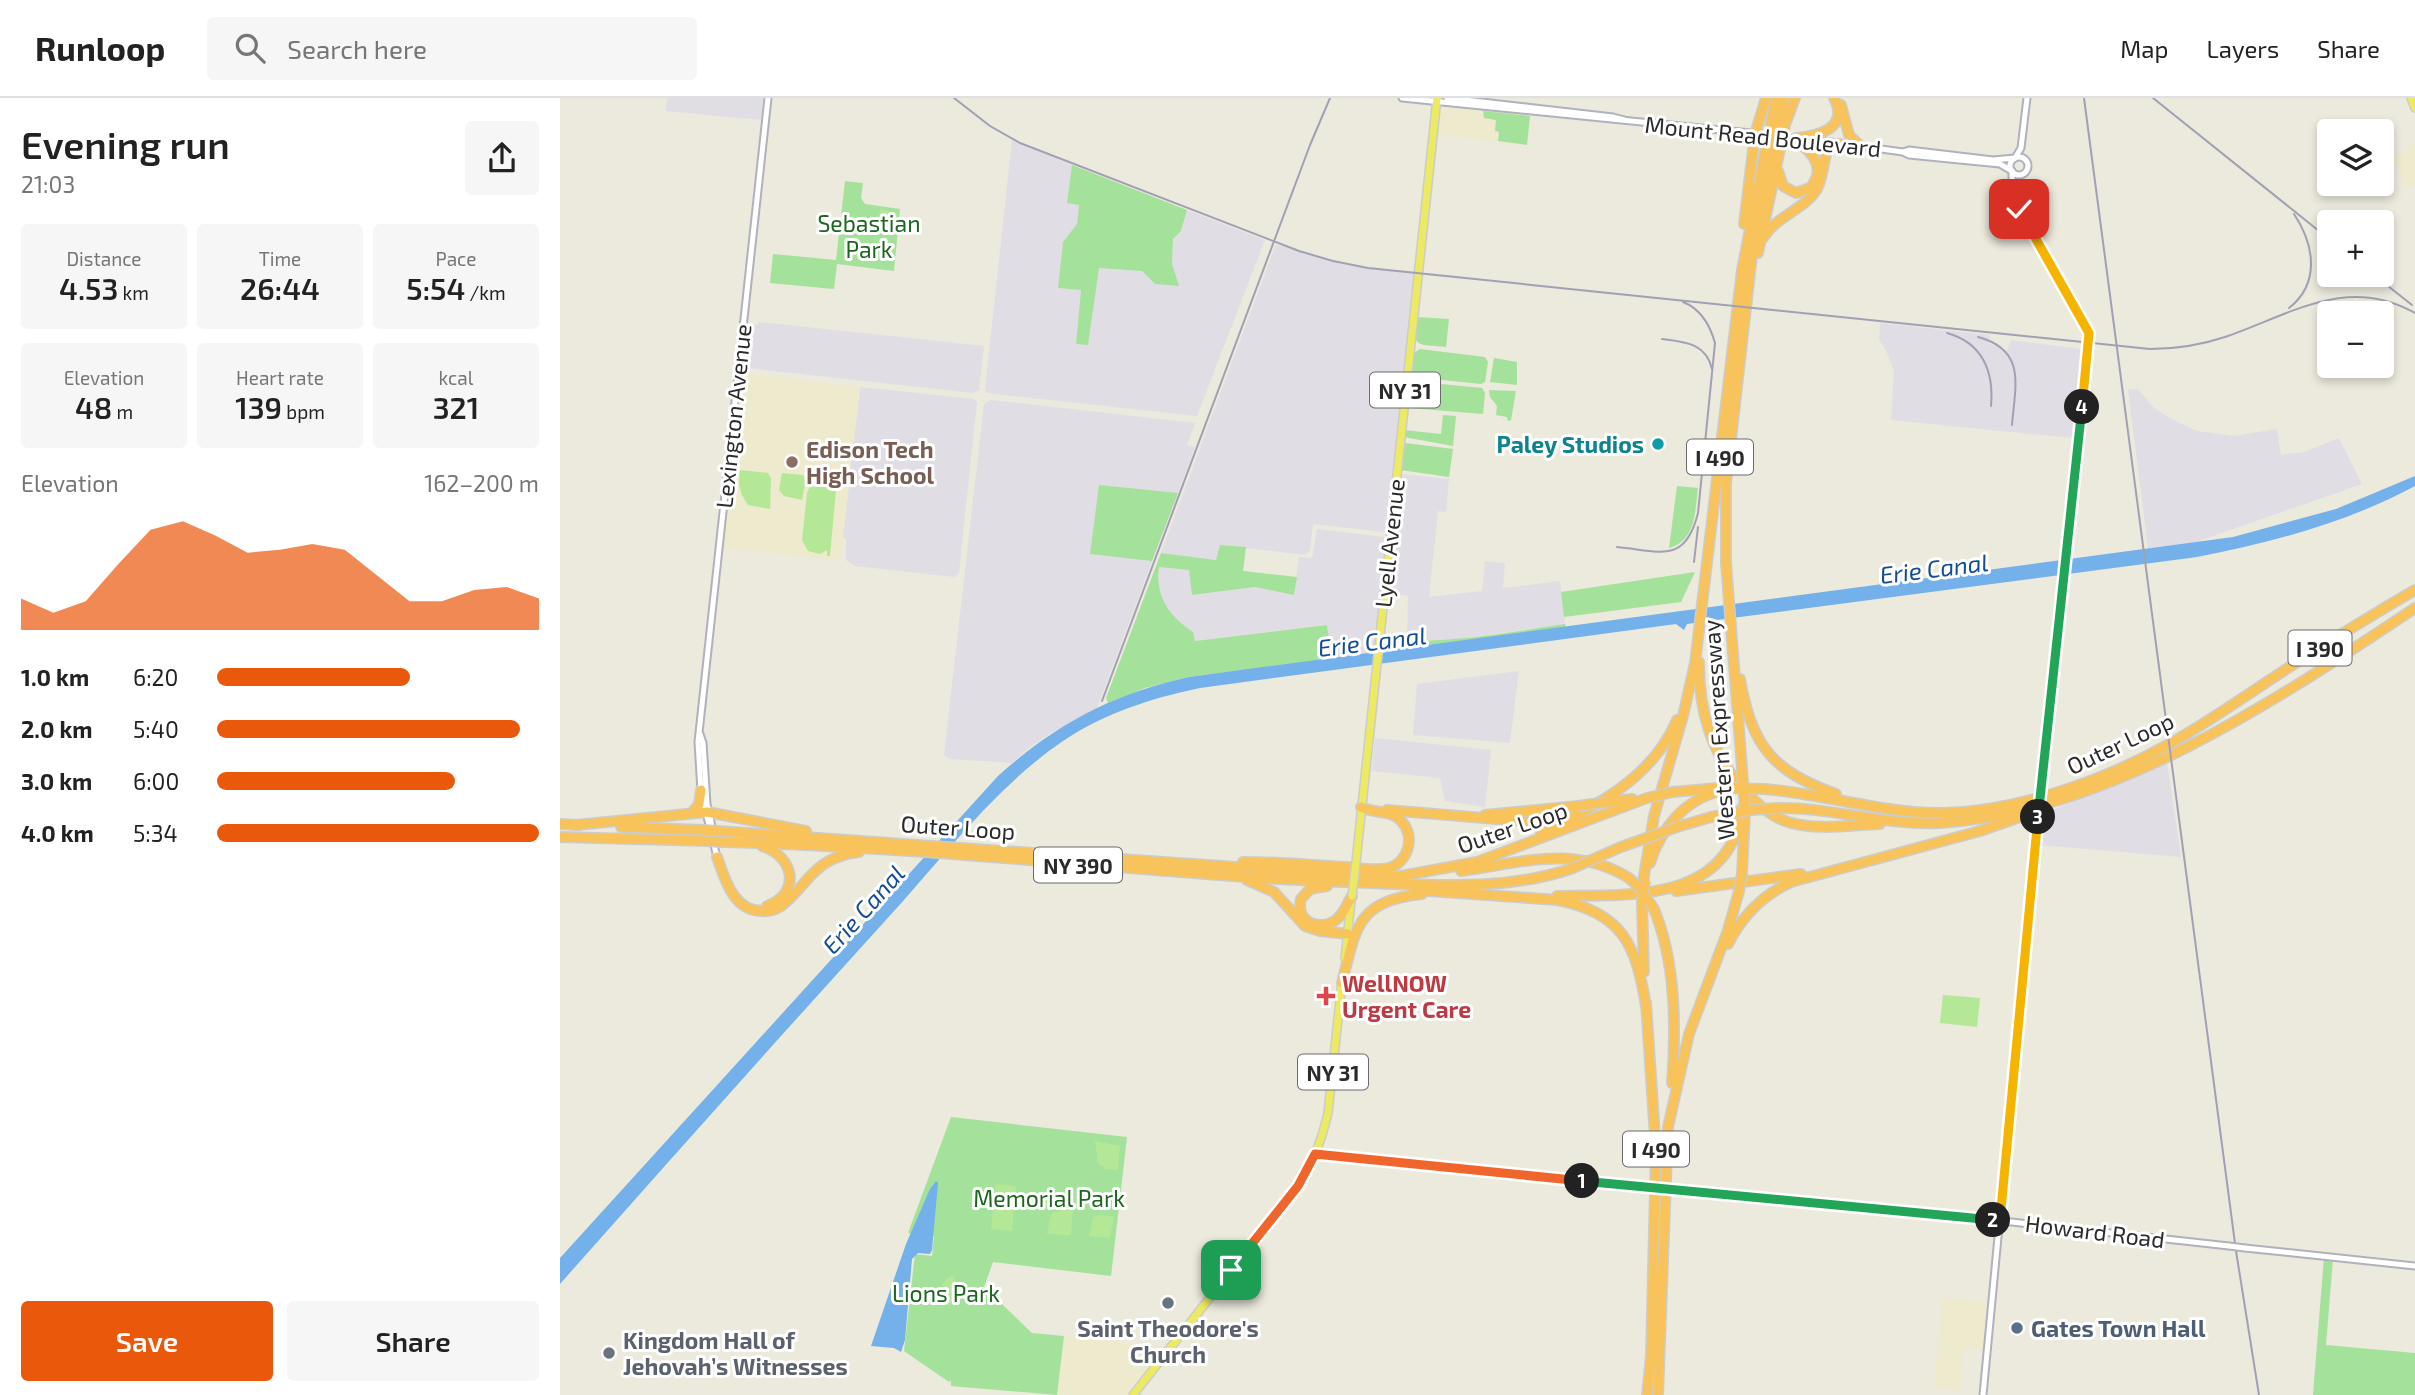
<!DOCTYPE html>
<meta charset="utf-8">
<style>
body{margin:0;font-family:"Exo 2",sans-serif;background:#f6f6f6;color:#222;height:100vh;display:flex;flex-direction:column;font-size:26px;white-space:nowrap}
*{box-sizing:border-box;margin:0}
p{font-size:23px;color:#767676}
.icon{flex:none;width:38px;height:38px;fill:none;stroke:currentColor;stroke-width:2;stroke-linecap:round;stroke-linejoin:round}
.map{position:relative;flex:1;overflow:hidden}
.details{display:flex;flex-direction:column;background:#fff;width:560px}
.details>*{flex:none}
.fabs{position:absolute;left:1757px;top:21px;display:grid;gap:14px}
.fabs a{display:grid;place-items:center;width:77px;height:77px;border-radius:7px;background:#fff;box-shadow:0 4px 10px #0003;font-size:35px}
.pin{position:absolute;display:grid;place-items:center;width:60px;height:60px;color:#fff;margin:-30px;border-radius:14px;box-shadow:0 4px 10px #0006}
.km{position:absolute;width:35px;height:35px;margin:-18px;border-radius:50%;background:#222;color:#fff;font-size:19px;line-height:35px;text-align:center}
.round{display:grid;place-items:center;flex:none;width:74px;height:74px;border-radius:7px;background:#f6f6f6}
.overview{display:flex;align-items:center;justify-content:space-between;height:119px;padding:0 21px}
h1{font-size:38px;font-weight:600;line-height:52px}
.figures{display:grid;grid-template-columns:repeat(3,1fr);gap:10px;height:119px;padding:7px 21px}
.figures div{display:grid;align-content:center;border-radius:7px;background:#f6f6f6;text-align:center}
.figures b{font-size:30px;font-weight:600}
.figures small{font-size:19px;font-weight:400}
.figures p{font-size:19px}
.chart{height:196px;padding:14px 21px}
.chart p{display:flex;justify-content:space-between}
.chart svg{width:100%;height:126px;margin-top:7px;fill:#ea580c;opacity:.7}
.cta{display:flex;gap:14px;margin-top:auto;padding:14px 21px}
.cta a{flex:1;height:80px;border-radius:7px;background:#ea580c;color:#fff;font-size:28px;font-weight:600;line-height:80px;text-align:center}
.cta a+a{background:#f6f6f6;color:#222}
ul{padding:0 21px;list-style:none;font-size:23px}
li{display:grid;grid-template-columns:112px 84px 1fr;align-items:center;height:52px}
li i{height:18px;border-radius:9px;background:#ea580c}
header{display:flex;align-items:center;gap:42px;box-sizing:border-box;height:98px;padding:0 35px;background:#fff;border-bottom:2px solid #e0e0e0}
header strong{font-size:33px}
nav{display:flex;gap:38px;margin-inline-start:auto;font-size:24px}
.search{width:490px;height:63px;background:#f6f6f6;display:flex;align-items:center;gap:18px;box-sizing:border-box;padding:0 24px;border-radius:7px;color:#767676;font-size:26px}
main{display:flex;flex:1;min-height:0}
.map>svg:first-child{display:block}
.industrial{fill:#e1dde5}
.education{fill:#edeacd}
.green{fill:#a4e19b}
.pitch{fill:#b4e897}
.water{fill:#74b0ea}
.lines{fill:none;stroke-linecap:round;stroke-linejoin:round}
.secondary-casing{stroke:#b1b1be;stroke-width:9}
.primary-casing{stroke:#ccc;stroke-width:10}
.motorway-casing{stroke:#ccc;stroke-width:12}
.secondary{stroke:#fff;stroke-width:5}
.primary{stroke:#ecea62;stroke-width:7}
.motorway{stroke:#f9c35b;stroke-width:9}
.rail{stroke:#a1a0b4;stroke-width:2}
.secondary-bridge-casing{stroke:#b1b1be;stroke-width:9;stroke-linecap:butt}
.primary-bridge-casing{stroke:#ccc;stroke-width:10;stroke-linecap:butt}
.motorway-bridge-casing{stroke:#ccc;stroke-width:12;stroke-linecap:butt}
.secondary-bridge{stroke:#fff;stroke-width:5}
.primary-bridge{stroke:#ecea62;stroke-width:7}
.motorway-bridge{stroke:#f9c35b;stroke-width:9}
.split-1-casing{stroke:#fff;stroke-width:14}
.split-2-casing{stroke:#fff;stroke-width:14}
.split-3-casing{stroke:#fff;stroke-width:14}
.split-4-casing{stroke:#fff;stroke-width:14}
.split-5-casing{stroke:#fff;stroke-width:14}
.split-1{stroke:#f0652b;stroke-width:9}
.split-2{stroke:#22a559;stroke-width:9}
.split-3{stroke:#f5b400;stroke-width:9}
.split-4{stroke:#22a559;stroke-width:9}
.split-5{stroke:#f5b400;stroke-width:9}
.culture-dot{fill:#0f9aa8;stroke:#fff;stroke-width:2.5}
.education-dot{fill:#8d6e63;stroke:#fff;stroke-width:2.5}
.health-dot{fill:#e0444e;stroke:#fff;stroke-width:2.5}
.worship-dot{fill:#6b7280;stroke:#fff;stroke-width:2.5}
.service-dot{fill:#5c6f8a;stroke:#fff;stroke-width:2.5}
.labels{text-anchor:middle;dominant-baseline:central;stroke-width:6;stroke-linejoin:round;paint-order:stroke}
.shield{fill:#fff;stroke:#6b6b6b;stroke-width:2}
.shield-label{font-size:21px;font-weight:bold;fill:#2b2b2b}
.street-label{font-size:23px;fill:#2b2b2b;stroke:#fff}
.park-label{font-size:23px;fill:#1d661e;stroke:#fff}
.culture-label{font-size:23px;font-weight:bold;fill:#0d838f;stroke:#fff;text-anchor:end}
.education-label{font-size:23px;font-weight:bold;fill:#785e54;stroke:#fff;text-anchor:start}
.health-label{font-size:23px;font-weight:bold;fill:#be3a42;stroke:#fff;text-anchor:start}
.worship-label{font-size:23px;font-weight:bold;fill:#5b616d;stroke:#fff}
.service-label{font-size:23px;font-weight:bold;fill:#4e5e75;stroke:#fff;text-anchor:start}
.water-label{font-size:24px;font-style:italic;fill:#124c97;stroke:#fff}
</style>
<header>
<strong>Runloop</strong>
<div class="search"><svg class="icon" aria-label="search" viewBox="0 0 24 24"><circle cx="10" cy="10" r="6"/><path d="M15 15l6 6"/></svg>Search here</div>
<nav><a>Map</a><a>Layers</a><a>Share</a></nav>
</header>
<main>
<section class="details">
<div class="overview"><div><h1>Evening run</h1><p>21:03</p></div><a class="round"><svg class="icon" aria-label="share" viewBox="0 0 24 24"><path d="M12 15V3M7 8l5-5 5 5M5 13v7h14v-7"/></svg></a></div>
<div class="figures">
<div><p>Distance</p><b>4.53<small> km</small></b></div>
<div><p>Time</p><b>26:44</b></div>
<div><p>Pace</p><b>5:54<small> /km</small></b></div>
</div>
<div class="figures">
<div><p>Elevation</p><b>48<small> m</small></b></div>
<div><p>Heart rate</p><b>139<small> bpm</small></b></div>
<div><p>kcal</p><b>321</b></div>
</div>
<div class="chart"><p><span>Elevation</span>162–200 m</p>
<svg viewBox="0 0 160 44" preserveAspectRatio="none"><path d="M0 44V33L10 38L20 34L30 21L40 9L50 6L60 11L70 17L80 16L90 14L100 16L110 25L120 34L130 34L140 30L150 29L160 33V44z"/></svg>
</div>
<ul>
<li><b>1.0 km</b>6:20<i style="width:60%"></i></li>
<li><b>2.0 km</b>5:40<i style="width:94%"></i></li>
<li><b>3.0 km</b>6:00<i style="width:74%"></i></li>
<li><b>4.0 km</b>5:34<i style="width:100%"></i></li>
</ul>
<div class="cta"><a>Save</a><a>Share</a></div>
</section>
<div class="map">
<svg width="1855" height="1297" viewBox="0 0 1855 1297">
<rect width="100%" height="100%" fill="#ece9dd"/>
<g class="industrial">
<path d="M107,0H203L201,22L106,13Z"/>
<path d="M452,42L512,67L508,105L519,106L517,126L503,144L498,190L521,192L516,246H528L538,170L582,173L595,186L612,166L613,141L621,133L627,112L705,142L637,318L427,295L425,291Z"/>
<path d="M716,146L785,167L855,176L827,431L824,434L753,426L750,453L745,457L661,447L657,462L601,455Z"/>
<path d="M199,224L424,248L419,292L414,295L187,270L183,263L187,226L198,227Z"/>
<path d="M1320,225L1430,237L1429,246L1440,249L1446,255L1451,242L1521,251L1513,340L1331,322L1334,273L1326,252L1319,242Z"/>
<path d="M300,289L413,301L417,304L399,474L395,479L296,468L286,462V441L283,440Z"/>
<path d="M1578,291L1593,309L1609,320L1637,333L1674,338L1717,331L1721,357L1744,354L1779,340L1802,386L1636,444L1588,450L1568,292Z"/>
<path d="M431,302L635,325L627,347L635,349L537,610L491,635L469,650L452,665L389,661L384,657L424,306Z"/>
<path d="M842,376L889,381L886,414L878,413L869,499L922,493L925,463L945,465L943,490L1000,483L1005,526L897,541L847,543L848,498L828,495L839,377Z"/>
<path d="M757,431L825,439L814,555L772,561L767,527L634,543L633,534L618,524L604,507L599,491V469L630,472L632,497L695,489L734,497L739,459L752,460Z"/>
<path d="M959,573L950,645L853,637L857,586Z"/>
<path d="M815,640L931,652L925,709L885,703L880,680L812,673Z"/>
<path d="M1607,664L1621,759L1478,747L1481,717Z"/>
</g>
<g class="education">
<path d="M881,9L970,17L967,47L878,37Z"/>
<path d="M1855,45V87L1846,90L1834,58L1849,53L1848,47Z"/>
<path d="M188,276L300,289L281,457L275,462L163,450L181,280Z"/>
<path d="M1383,1200L1427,1204L1423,1251L1404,1250L1400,1292L1374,1289Z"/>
<path d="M504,1238L602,1249L605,1251L570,1297H497Z"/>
</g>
<g class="green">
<path d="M923,13L970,18L967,47L938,43L939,34L935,33L936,22L924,20Z"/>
<path d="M512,67L627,112L621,133L613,141L612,166L619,188L595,186L582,173L539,170L528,247L516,246L521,192L498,190L503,144L517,126L519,107L507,105Z"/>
<path d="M285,83L303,85L301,100L305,106L340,111L334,173L277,166L274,191L210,185L213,156L276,162Z"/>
<path d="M857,219L889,221L886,249C860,246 849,251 857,219Z"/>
<path d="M860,251L925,259L928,264L925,284L921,286L854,279L851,277L852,256Z"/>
<path d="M934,260L957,264V287L930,284Z"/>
<path d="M850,283L922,290L925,295L923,316L850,310L847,307Z"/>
<path d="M929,292L956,293L951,322L948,323L947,319L936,317L937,308L930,299Z"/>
<path d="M883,317L896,318L893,348L844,339V332L881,336Z"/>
<path d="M845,345L893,351L889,379L841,372Z"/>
<path d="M539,387L618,395L592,463L530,456Z"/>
<path d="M1117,388L1138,390C1135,413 1136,443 1109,450Z"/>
<path d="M660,447L686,449L683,473L737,479L734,497L695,489L632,497L629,472L599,469C595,499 609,518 633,534L635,543L767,527L772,561L628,579L585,590L548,605L546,600L601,455L656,462Z"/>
<path d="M1135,474L1121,504L1004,519L1001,494Z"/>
<path d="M1005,526L1006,529L819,555L821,541C883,547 944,535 1005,526Z"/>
<path d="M391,1019L567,1039L551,1178L433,1164L424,1189L472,1235L504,1238L497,1297L391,1288V1282L389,1284L344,1253L355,1156L372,1158L374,1138L348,1135Z"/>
<path d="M1764,1159L1773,1161L1766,1247L1855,1255V1297H1753Z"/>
</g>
<g class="pitch">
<path d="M320,111L337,115L335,133L323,130L319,126Z"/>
<path d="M180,372L208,375L211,380L210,411L188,407C179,394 178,387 180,372Z"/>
<path d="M222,375L243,377L246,381L242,402L224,398L219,392Z"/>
<path d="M257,383L268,384L276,392L270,458H267V452L260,456L248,453L242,442L247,395L250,388Z"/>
<path d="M1383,897L1420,900L1417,929L1380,925Z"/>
<path d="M535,1043L560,1048L558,1072L545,1071L538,1065Z"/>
<path d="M436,1086L456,1088L452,1133L431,1131Z"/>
<path d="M507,1111L513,1113L511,1137L487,1136L490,1120L493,1115Z"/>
<path d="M540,1117L554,1119L550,1140L529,1138L533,1119Z"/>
<path d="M392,1177L404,1195L388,1208C378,1196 379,1185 392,1177Z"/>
</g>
<g class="water">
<path d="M1855,378V388C1786,425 1713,444 1637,459L1127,526L1124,532L1116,526L640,590C592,600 545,615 503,643C434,690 381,762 325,823C216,943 108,1064 0,1186V1160L438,678C496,626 552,596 629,579L1673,439L1776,411Z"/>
<path d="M376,1083L378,1085L372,1152L370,1156L358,1155L352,1161L345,1242L341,1254L334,1250L311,1248L346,1146L370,1091Z"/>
</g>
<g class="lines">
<g class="secondary-casing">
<g id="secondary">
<path d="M842,0L1211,37"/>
<path d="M887,0L1053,19L1064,22"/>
<path d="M1248,41L1343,54L1349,57L1440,66L1452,73"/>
<path d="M1343,54L1349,52L1433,62L1455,60"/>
<circle cx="1459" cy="68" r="9"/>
<path d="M1455,60L1461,50L1467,0"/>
<path d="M1452,73V91L1460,114L1529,238L1480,691"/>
<path d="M140,636L143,645L147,706L153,733"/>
<path d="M141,693L138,644L208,0"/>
<path d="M143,703L157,759"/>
<path d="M755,1056L1087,1089"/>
<path d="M1115,1091L1416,1120L1669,1148"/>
<path d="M1685,1150L1855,1168"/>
<path d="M1423,1297L1478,718"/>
</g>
</g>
<g class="primary-casing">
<g id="primary">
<path d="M1851,0L1855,10"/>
<path d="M796,764L877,0"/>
<path d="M785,860L791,803"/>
<path d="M573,1297L738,1088C753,1066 762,1041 768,1015L782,883"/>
</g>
</g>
<g class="motorway-casing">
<g id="motorway">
<path d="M1281,7L1289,37L1300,48"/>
<path d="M1211,25L1216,0"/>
<path d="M1218,26L1224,0"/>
<path d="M1225,27L1235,0"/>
<path d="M1236,40C1259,38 1290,30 1274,0"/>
<path d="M1218,73L1223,88L1236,95L1250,90C1270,68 1246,44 1223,39"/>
<path d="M1184,126L1195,36L1206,0"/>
<path d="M1203,140C1216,118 1244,112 1257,91C1263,80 1263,65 1267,53L1280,46"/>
<path d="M1198,155L1220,51"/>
<path d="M1139,564C1139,614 1151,656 1185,693C1197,706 1211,719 1228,724C1257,733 1291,727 1320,726"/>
<path d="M1180,581C1192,648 1212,673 1276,696"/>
<path d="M1182,670L1166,465V385L1192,157L1213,50"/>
<path d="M1205,691C1265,696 1324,716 1384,715C1459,713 1546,682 1611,645C1652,622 1689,595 1728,570C1770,543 1812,517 1855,492"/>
<path d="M1113,694L1158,690"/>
<path d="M1047,704L1072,701"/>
<path d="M1217,710C1272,709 1325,728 1380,725C1550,714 1717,602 1855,510"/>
<path d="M827,712L973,724L1005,720"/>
<path d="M132,715L139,706L141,692"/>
<path d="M925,717L1018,708"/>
<path d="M0,726L19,727"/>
<path d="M16,727L147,714L246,733"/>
<path d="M61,729L143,732"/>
<path d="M1117,729L1151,719"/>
<path d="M158,733L818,779L841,778L917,764L1087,700"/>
<path d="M981,735C1036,708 1092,681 1117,622"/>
<path d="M0,739L147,743"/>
<path d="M161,744C342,748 522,768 702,780C746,783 790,784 834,786C893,788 957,790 1013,770"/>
<path d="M202,748C234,758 242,795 207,808"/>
<path d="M157,759C165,781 173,813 202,813C211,814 220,810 226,804C240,792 249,776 264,766C275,759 287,755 299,754"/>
<path d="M683,764C718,764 752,767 786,769C799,770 816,773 829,770C841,767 849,754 849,742C849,733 844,724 837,719C826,712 812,715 801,709"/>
<path d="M1090,765C1101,730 1125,701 1161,693"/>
<path d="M901,773C961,765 1014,746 1069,780"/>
<path d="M1182,776L1185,715"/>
<path d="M687,782L714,794L745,828L760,833L788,836"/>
<path d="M1083,784L1094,718L1123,618L1135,565L1182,172L1206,49"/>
<path d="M767,788L750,791L741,801C735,824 760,834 776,822C784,816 787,806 792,798"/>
<path d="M854,792L998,802C1063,815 1076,847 1086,908"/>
<path d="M1116,793L1241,776"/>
<path d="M997,798C1069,797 1171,805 1182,710"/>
<path d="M1082,805L1084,874"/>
<path d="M1094,811C1116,865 1116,928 1112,985"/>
<path d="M1168,846C1182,818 1203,797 1231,784L1420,733L1477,713"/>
<path d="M782,885C796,829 797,803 862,796"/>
<path d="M1086,905L1096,1053L1091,1258L1087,1297"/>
<path d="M1098,1297L1108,1029L1129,936L1168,832L1179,793"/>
</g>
</g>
<use href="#secondary" class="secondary"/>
<use href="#primary" class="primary"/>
<use href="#motorway" class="motorway"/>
<g class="rail">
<path d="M394,0L430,28L460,45L739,153L773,163L808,170L1590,251C1616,251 1641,247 1665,239C1730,217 1787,176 1855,215"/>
<path d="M1524,0L1676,1153L1699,1297"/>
<path d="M1593,0L1769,141"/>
<path d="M1814,177L1852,207"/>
<path d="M1729,210C1761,185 1754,146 1734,116"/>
<path d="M1387,235C1423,245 1434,274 1431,308"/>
<path d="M1418,239C1467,252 1455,288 1452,327"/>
<path d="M1102,241C1125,244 1146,245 1152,271"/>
<path d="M1057,449C1100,453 1125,467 1138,415L1155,245C1150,227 1141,211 1123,204"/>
<path d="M1134,464L1138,429"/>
<path d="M542,603L750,47L770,0"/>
</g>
<g class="secondary-bridge-casing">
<g id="secondary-bridge">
<path d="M1478,718L1480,691"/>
<path d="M1087,1089L1115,1091"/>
<path d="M1669,1148L1685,1150"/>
</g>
</g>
<g class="primary-bridge-casing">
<path id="primary-bridge" d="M792,798L796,764"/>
</g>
<g class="motorway-bridge-casing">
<g id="motorway-bridge">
<path d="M1206,49L1211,25"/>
<path d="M1213,50L1218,26"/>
<path d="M1220,51L1225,27"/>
<path d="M1182,670L1185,711"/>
<path d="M1159,690L1205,691"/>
<path d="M1087,700L1113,694"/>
<path d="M1018,708L1047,704"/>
<path d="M1151,719L1191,712L1217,710"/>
<path d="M143,732L158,733"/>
<path d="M147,743L161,744"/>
<path d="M1013,770L1061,749L1117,729"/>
<path d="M1069,780L1080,790L1094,811"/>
<path d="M1179,793L1182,776"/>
<path d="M1082,805L1085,783"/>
</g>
</g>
<use href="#secondary-bridge" class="secondary-bridge"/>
<use href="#primary-bridge" class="primary-bridge"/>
<use href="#motorway-bridge" class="motorway-bridge"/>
</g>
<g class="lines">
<g class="split-1-casing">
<path id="split-1" d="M671,1172L738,1088L755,1056L1022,1083"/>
</g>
<g class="split-2-casing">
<path id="split-2" d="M1022,1083L1433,1122"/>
</g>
<g class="split-3-casing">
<path id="split-3" d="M1433,1122H1440L1478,719"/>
</g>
<g class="split-4-casing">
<path id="split-4" d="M1478,719L1522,309"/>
</g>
<g class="split-5-casing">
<path id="split-5" d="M1459,111L1529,235L1522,309"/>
</g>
<use href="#split-1" class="split-1"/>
<use href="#split-2" class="split-2"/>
<use href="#split-3" class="split-3"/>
<use href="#split-4" class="split-4"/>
<use href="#split-5" class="split-5"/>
</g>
<circle class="culture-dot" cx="1098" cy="346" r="7"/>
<circle class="education-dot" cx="232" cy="364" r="7"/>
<path class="health-dot" d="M762.5 887.5h7v7h7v7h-7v7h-7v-7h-7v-7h7z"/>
<g class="worship-dot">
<circle cx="608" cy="1205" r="7"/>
<circle cx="49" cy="1255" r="7"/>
</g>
<circle class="service-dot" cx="1457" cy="1230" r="7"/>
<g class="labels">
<g class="shield">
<rect x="810" y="274.5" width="70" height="35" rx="5"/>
<rect x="1127" y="341.5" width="66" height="35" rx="5"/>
<rect x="1728.5" y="532.5" width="63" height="35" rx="5"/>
<rect x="474" y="749.5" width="88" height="35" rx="5"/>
<rect x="738" y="956.5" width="70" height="35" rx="5"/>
<rect x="1063" y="1033.5" width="66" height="35" rx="5"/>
</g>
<g class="shield-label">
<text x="845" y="292">NY 31</text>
<text x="1160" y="359">I 490</text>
<text x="1760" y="550">I 390</text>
<text x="518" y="767">NY 390</text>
<text x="773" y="974">NY 31</text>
<text x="1096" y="1051">I 490</text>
</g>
<g class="street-label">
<text transform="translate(1203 38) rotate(6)">Mount Read Boulevard</text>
<text transform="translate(173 318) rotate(-84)">Lexington Avenue</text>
<text transform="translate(829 445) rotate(-84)">Lyell Avenue</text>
<text transform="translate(1158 632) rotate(-94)">Western Expressway</text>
<text transform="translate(1560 645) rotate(-25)">Outer Loop</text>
<text transform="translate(398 729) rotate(4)">Outer Loop</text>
<text transform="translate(952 729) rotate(-19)">Outer Loop</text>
<text transform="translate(1535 1133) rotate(7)">Howard Road</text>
</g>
<g class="park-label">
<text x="309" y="125">Sebastian<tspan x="309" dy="26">Park</tspan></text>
<text x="489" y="1100">Memorial Park</text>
<text x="386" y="1195">Lions Park</text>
</g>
<g class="culture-label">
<text x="1084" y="346">Paley Studios</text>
</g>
<g class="education-label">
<text x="246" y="351">Edison Tech<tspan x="246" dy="26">High School</tspan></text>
</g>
<g class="health-label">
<text x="782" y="885">WellNOW<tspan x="782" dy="26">Urgent Care</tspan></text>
</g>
<g class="worship-label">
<text x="608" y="1230">Saint Theodore's<tspan x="608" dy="26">Church</tspan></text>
<text x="63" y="1242" text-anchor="start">Kingdom Hall of<tspan x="63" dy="26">Jehovah’s Witnesses</tspan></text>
</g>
<g class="service-label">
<text x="1471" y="1230">Gates Town Hall</text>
</g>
<g class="water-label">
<text transform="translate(1374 470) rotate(-7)">Erie Canal</text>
<text transform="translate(812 543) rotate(-7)">Erie Canal</text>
<text transform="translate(303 811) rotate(-48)">Erie Canal</text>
</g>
</g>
</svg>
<div class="fabs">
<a><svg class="icon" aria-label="layers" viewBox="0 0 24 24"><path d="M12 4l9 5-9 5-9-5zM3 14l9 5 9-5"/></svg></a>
<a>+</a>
<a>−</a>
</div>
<div class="pin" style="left:671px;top:1172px;background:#1e9e55"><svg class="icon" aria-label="arrive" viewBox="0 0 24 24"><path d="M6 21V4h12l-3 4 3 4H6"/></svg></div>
<div class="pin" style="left:1459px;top:111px;background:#d93025"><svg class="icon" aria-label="check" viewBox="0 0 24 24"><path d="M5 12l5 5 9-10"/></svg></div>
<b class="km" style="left:1022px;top:1083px">1</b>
<b class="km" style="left:1433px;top:1122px">2</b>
<b class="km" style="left:1478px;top:719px">3</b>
<b class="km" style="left:1522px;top:309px">4</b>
</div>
</main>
